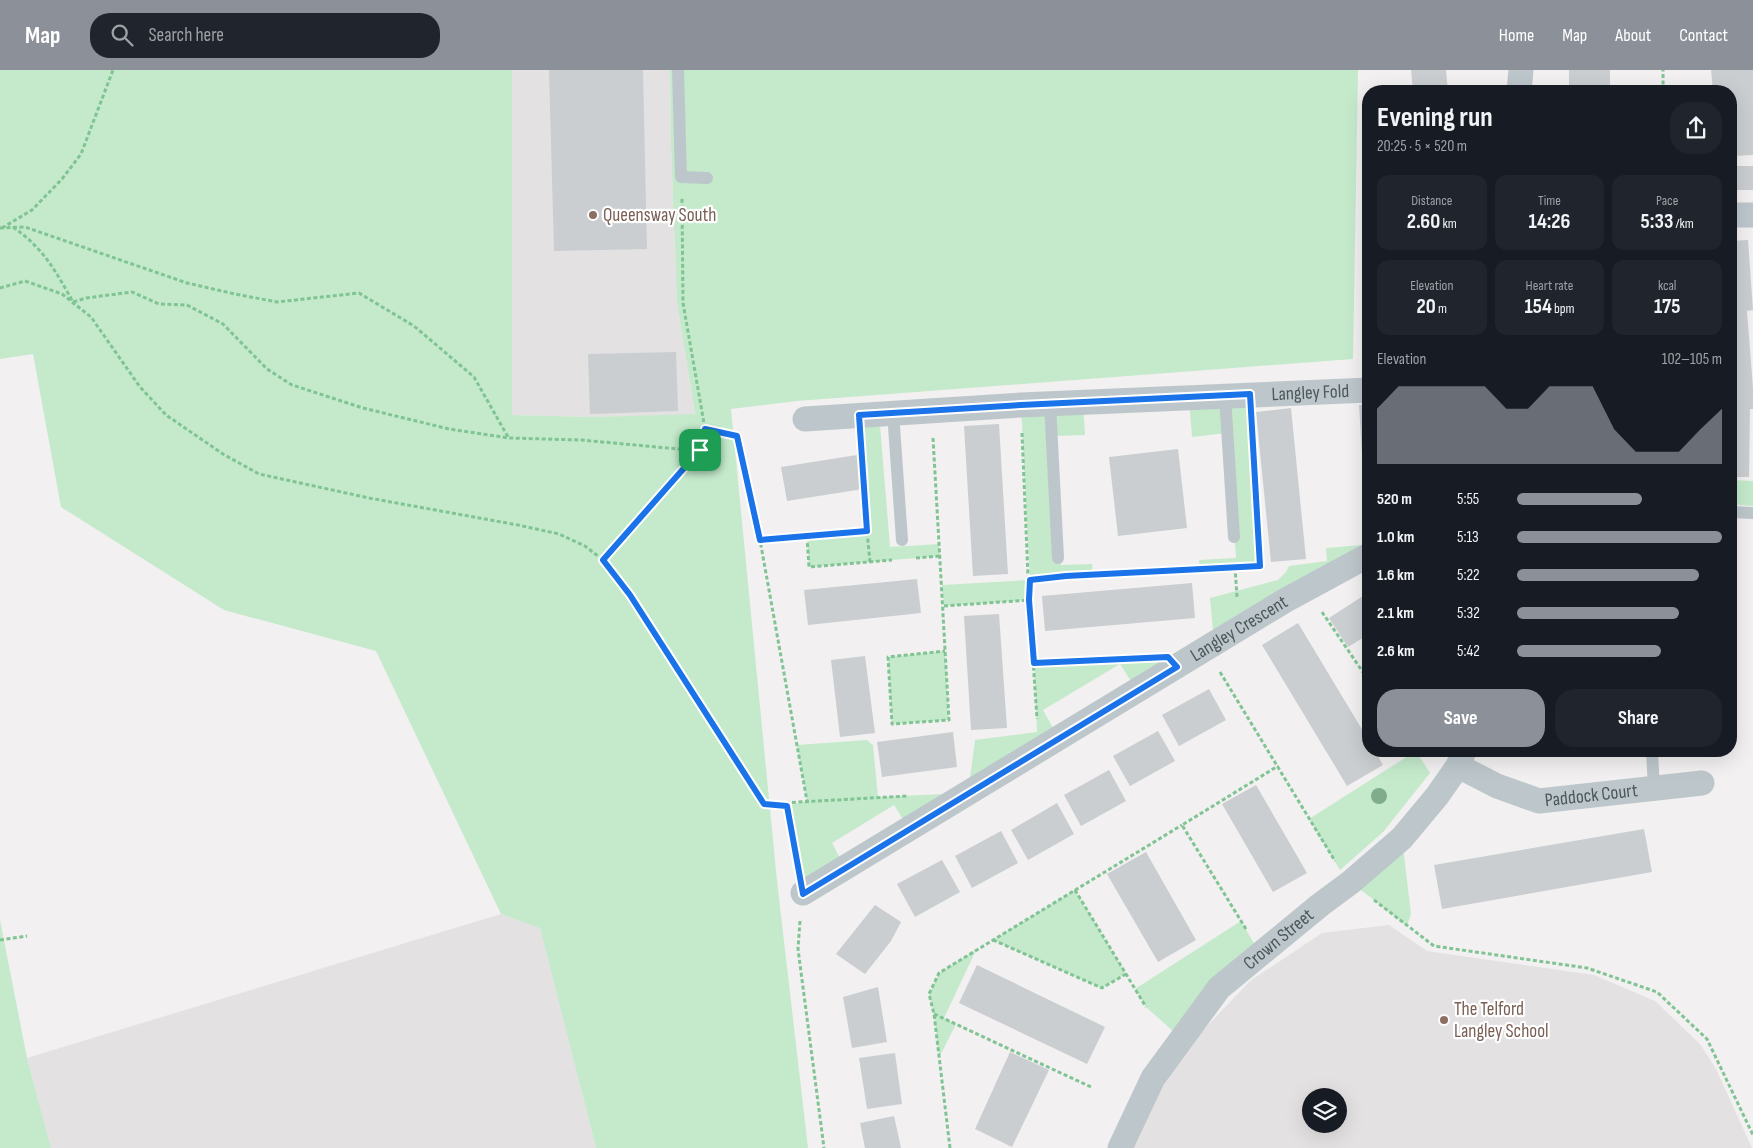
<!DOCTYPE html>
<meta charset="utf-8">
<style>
body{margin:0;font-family:"Sofia Sans Condensed",sans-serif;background:#20242c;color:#f1f3f6;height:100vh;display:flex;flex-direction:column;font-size:19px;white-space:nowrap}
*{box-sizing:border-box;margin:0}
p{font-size:16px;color:#9ea1a6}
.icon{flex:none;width:28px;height:28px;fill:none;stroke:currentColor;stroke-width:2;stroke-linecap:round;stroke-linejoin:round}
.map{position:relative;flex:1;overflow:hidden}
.panel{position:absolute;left:1362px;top:15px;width:375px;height:672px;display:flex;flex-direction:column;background:#171b24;border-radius:20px;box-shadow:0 5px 20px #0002}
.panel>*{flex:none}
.fabs{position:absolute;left:1302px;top:1018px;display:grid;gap:10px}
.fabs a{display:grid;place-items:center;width:45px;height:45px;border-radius:50%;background:#171b24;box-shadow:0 5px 20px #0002;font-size:25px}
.pin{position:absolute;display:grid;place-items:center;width:42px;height:42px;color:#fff;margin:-21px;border-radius:10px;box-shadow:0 2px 8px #0006}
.round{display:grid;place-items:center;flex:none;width:52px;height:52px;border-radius:20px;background:#20242c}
.headline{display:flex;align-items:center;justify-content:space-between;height:85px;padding:0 15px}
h1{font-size:28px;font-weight:700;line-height:38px}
.stats{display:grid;grid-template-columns:repeat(3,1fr);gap:8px;height:85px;padding:5px 15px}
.stats div{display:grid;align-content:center;border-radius:12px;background:#20242c;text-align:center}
.stats b{font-size:21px;font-weight:700}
.stats small{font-size:14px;font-weight:400}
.stats p{font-size:14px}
.chart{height:140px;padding:10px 15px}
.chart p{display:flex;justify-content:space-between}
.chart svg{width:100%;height:90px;margin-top:5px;fill:#8c9099;opacity:.7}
.action{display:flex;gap:10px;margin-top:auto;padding:10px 15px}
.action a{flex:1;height:58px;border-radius:20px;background:#8c9099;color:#fff;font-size:20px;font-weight:700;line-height:58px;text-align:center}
.action a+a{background:#20242c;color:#f1f3f6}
ul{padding:0 15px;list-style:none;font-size:16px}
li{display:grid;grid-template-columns:80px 60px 1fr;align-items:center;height:38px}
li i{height:12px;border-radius:6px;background:#8c9099}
header{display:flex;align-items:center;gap:30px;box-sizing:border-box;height:70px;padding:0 25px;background:#8c9099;color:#fff}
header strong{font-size:24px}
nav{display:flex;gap:28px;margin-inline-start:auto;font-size:18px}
.search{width:350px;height:45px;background:#20242c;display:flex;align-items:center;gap:12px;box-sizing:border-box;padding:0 18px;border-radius:20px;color:#9ea1a6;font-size:19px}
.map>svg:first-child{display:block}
.education{fill:#e3e1e2;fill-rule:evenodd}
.green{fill:#c4eacb}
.building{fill:#caced1}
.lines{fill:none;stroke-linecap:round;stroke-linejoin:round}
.path{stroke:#80c494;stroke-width:3;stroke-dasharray:4 2.5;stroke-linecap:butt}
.service{stroke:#bdc7cb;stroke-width:12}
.minor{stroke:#bdc7cb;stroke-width:25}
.tree{fill:#80ac8c}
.route-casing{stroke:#fff;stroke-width:10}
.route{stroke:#1a73e8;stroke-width:6}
.education-dot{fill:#8d6e63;stroke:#fff;stroke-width:2}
.labels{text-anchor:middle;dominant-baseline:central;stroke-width:4.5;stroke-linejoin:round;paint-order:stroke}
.education-label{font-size:19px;fill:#785e54;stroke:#fff;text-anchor:start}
.street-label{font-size:19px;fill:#4a575b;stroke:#fff}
</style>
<header>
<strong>Map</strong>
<div class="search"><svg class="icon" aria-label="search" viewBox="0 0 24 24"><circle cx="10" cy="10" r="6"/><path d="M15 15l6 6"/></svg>Search here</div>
<nav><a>Home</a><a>Map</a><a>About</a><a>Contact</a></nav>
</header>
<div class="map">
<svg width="1753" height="1078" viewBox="0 0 1753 1078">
<rect width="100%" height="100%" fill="#f2f0f0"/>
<g class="education">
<path d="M512,0H670L671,76L677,233L695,345L594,347L512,345Z"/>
<path d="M501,844L540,857L596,1078H51L27,988Z"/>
<path d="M1389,855L1427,881L1594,905L1655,931L1700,974L1716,999L1752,1078H1132L1158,1021L1194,970L1250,911L1322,863ZM1311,1026H1339V1054H1311Z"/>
</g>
<g class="green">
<path d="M0,0H512V345L594,347L695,344L677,233L671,76L670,0H1358L1353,289L797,331L731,339L777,811L808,1078H596L540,858L501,844L376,581L224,540L61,437L33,284L0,289Z"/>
<path d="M1250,324L1259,496L1200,499L1199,490L1236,488L1227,363L1192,367L1189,328Z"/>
<path d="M1083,332L1085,365L1052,366L1058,488L1061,495L1092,494L1093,504L1030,510L1029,530L944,536L942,515L1030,510L1021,335Z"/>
<path d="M879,343L890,477L939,474L940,486L809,497L807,467L867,461L859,345Z"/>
<path d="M1731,410L1753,411V436L1731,434Z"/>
<path d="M1361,475L1213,561L1210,528L1278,510L1286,502L1289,496L1327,491L1326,478Z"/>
<path d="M945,581L949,650L892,654L888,587Z"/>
<path d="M1168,587L1137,621L1120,594L1043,640L1059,669L909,759L894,735L832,773L845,798L803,823L787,736L807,731L797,675L867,670L873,675L878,727L968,723L975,670L1037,662L1034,593Z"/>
<path d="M1416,681L1430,703L1383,762L1340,800L1309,749Z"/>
<path d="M1402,768L1411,844L1407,856L1351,812Z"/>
<path d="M1075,820L1126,904L1102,918L993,870Z"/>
<path d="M0,850L27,988L51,1078H0Z"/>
<path d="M1241,851L1260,884L1182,969L1146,937L1135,919Z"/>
<path d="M976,880L944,948L956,954L939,988L934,944L929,924L939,903Z"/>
</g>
<g class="building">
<path d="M549,0H643L647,179L554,181Z"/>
<path d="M1411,0H1446L1448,21H1413Z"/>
<rect x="1569" y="0" width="41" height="21"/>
<path d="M1711,0H1753V85L1731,86V21H1713Z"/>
<rect x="1731" y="96" width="22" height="24"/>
<path d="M1748,170L1753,240L1747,241L1753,318V339H1750L1749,407H1731V171Z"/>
<path d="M676,282L678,341L590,344L588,284Z"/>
<path d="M1369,334V449H1366L1359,335Z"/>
<path d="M1291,338L1306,489L1271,492L1256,342Z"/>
<path d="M999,354L1008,504L973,506L964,356Z"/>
<path d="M1178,379L1187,458L1118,466L1109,387Z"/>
<path d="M857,385L863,419L787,431L781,397Z"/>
<path d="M917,509L921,543L808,555L804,520Z"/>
<path d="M1192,513L1195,548L1045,561L1042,526Z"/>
<path d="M1369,522V564L1348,577L1329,548Z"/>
<path d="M999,544L1007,658L971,660L964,546Z"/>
<path d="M1298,553L1369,671V681H1375L1383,695L1347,716L1262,575Z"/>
<path d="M865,586L875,663L840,667L831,590Z"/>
<path d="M1209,619L1226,650L1179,676L1162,645Z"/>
<path d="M1158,661L1175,691L1130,716L1113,686Z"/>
<path d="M953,662L957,697L882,707L877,672Z"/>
<path d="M1109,700L1126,731L1081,756L1064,725Z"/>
<path d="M1256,715L1307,803L1273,822L1222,734Z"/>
<path d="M1057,733L1074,764L1028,790L1011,760Z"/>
<path d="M1644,759L1652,802L1442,839L1434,795Z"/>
<path d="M1001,761L1018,793L972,818L955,786Z"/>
<path d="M1146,782L1196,870L1158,892L1107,804Z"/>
<path d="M942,790L960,822L915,847L897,814Z"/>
<path d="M875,835L901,852L891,871L865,904L836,884Z"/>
<path d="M977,895L1105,957L1087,994L959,933Z"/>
<path d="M878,917L887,972L852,978L843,927Z"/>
<path d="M1010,982L1049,1000L1012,1077L975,1059Z"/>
<path d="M895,983L902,1034L867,1039L859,988Z"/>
<path d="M894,1046L901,1078H865L860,1053Z"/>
</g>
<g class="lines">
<g class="path">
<path d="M1663,21V0"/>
<path d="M13,157C44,179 55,200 73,232L86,228L132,222L159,234L187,235L223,254L267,299L292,315L363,338L449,359L509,368L581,370L700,381"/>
<path d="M0,158L25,157L187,213L235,224L277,232L359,223L414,256L474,307L508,367"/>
<path d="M2,158L32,140L62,109L81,84L113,0"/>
<path d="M0,218L25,211L62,224L91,247L140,317L166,345L223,384L259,404L369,428L518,455L559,464L585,476L603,490L630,525L764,734L907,726"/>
<path d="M1252,352L1254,393"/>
<path d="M705,359L737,366L760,470L807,731"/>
<path d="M1022,363L1029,530L1037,649"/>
<path d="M933,368L949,650L892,654L888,587L945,581"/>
<path d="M861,372L867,461"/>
<path d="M760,470L807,467"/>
<path d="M916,488L940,486"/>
<path d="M603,490L700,381L705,359L683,233L682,128"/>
<path d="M870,492L867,461L807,467L809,497L892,490"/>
<path d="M1235,497L1237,527"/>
<path d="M1072,505L1259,496L1258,467"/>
<path d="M1030,510L1049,508"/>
<path d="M944,536L1029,530"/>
<path d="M1322,542L1369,611"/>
<path d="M1034,593L1133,589"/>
<path d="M1220,602L1335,791"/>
<path d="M1416,681V682"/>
<path d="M776,735L787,736L798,795"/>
<path d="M1075,820L1146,937"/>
<path d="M1374,830L1434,876L1587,898L1657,922L1707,969L1753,1065"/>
<path d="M800,851L798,879L824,1078"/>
<path d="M1246,859L1182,755L1278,696"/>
<path d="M0,870L27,866"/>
<path d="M993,870L1102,918L1126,904"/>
<path d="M934,944L1091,1017"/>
<path d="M950,1078L934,944L929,924L939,903L1182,755"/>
</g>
<g class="service">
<path d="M678,0L681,107L707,108"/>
<path d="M1225,326L1234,467"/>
<path d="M1050,334L1058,488"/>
<path d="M893,342L902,470"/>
<path d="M1731,442L1753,443"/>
<path d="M1652,681L1654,719"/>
</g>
<g class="minor">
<path d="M1519,21L1521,0"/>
<path d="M1731,145H1753"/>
<path id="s1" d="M805,349L1021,335L1369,320"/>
<path id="s2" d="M1458,696L1497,716L1539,731L1702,713"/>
<path id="s3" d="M803,823L1286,530L1369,485"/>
<path id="s4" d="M1120,1078L1153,1008L1219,918L1320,835L1351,812L1402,768L1437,726L1458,696L1464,681"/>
</g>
</g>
<circle class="tree" cx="1379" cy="726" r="8"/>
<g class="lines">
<g class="route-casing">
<path id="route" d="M1250,324L1260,496L1066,506L1030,510L1029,530L1034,593L1168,587L1177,597L803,824L787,736L764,734L630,525L603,490L700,380L705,359L737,366L760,470L867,461L859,345L1021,335Z"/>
</g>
<use href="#route" class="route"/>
</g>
<g class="education-dot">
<circle cx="593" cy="145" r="5"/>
<circle cx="1444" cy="950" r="5"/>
</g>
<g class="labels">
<g class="education-label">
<text x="603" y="145">Queensway South</text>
<text x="1454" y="939">The Telford<tspan x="1454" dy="22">Langley School</tspan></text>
</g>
<g class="street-label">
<text stroke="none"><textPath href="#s1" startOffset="506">Langley Fold</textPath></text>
<text stroke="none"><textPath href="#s3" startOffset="510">Langley Crescent</textPath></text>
<text stroke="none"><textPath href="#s2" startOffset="141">Paddock Court</textPath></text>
<text stroke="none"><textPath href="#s4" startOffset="266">Crown Street</textPath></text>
</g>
</g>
</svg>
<div class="fabs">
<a><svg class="icon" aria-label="layers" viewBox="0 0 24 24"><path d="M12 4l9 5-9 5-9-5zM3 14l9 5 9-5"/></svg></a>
</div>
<div class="pin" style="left:700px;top:380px;background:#1e9e55"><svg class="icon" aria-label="arrive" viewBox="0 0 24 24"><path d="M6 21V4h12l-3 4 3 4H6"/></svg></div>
<section class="panel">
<div class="headline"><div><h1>Evening run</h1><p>20:25 · 5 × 520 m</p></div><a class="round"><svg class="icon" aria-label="share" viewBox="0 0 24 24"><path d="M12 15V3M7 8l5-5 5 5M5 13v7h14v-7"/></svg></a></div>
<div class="stats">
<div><p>Distance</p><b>2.60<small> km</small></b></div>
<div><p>Time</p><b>14:26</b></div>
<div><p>Pace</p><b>5:33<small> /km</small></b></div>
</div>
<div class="stats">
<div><p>Elevation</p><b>20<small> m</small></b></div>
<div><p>Heart rate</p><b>154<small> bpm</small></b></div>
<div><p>kcal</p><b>175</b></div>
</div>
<div class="chart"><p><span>Elevation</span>102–105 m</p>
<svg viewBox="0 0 160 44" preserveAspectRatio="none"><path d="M0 44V17L10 6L20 6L30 6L40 6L50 6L60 17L70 17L80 6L90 6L100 6L110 27L120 38L130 38L140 38L150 27L160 17V44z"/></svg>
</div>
<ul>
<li><b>520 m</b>5:55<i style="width:61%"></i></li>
<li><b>1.0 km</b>5:13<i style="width:100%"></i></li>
<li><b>1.6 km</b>5:22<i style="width:89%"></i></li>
<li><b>2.1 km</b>5:32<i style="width:79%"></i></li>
<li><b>2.6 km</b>5:42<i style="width:70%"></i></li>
</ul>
<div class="action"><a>Save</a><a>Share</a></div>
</section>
</div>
